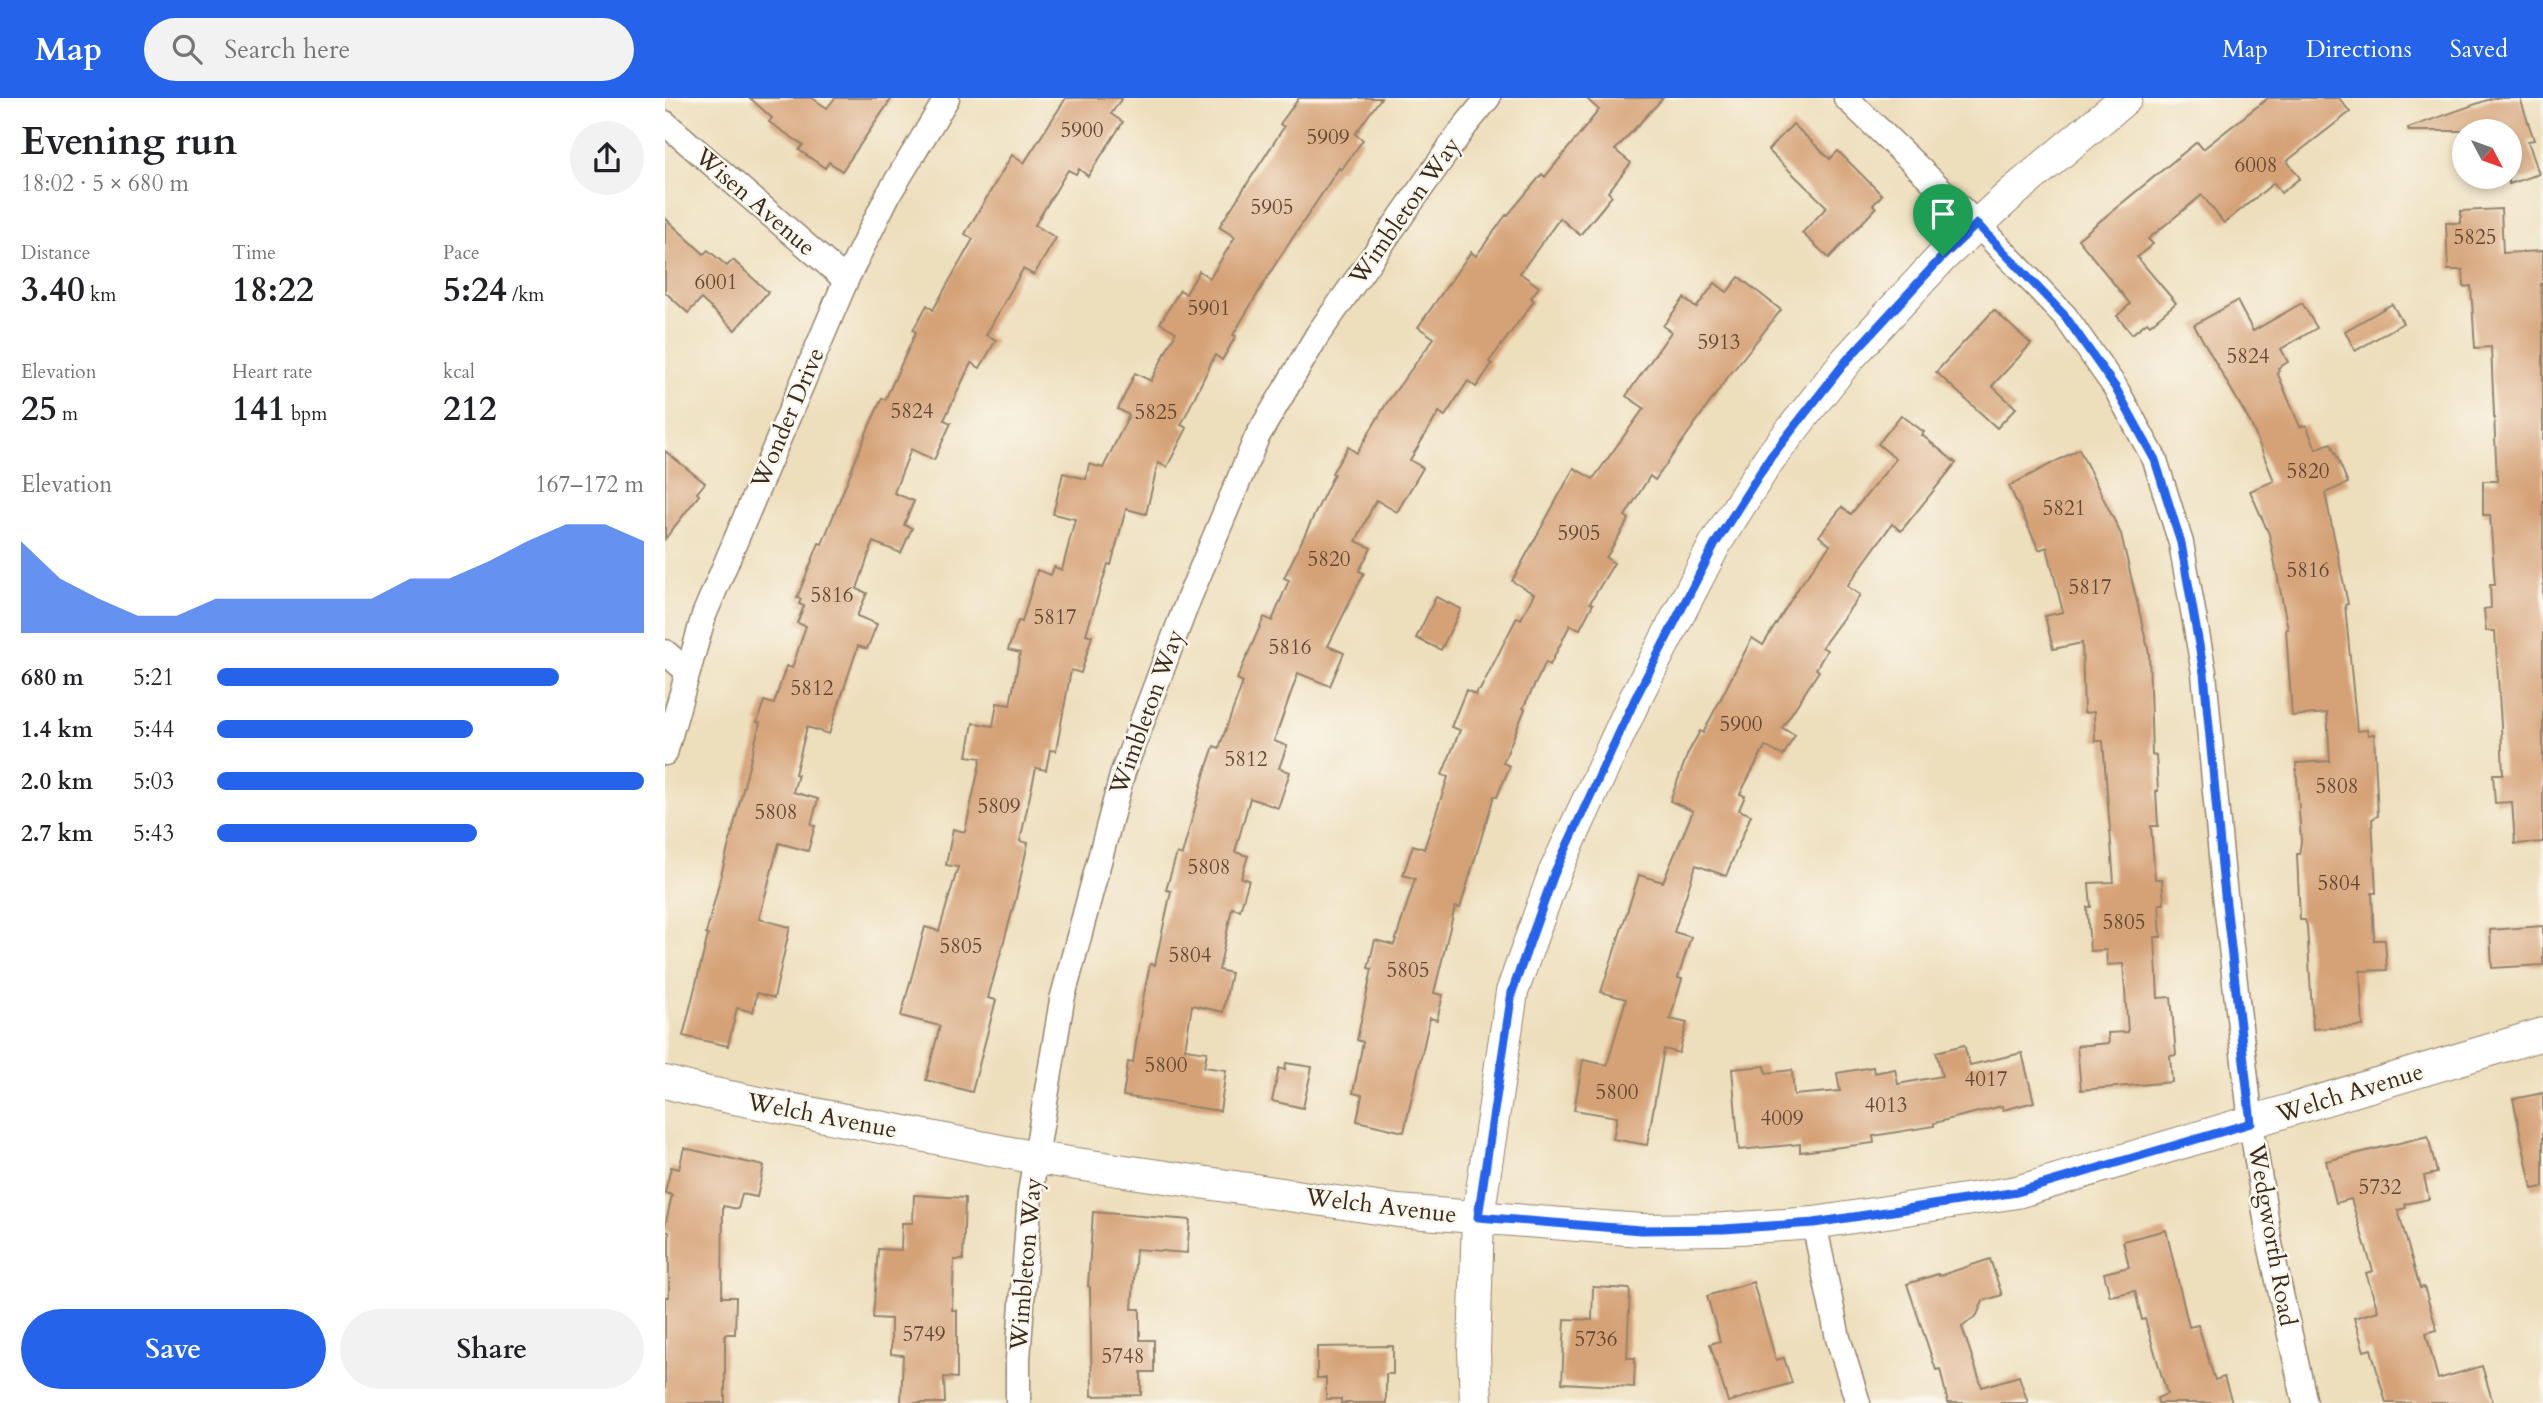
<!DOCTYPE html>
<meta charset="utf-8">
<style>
body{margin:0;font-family:Cardo,serif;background:#f2f2f2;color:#202124;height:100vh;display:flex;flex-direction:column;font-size:26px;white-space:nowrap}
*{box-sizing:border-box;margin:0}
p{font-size:23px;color:#757577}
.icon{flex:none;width:38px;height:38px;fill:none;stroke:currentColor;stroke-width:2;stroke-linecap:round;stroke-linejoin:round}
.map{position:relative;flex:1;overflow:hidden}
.drawer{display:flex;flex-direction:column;background:#fff;width:665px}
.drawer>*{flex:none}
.needle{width:46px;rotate:131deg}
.tools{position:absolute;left:1787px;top:21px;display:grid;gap:14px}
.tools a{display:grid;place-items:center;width:70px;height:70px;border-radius:50%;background:#fff;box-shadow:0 4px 10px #0003;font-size:35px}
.pin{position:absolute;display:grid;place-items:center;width:60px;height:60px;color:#fff;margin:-72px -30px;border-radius:50% 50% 50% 0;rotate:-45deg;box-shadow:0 0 7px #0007}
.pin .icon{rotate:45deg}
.round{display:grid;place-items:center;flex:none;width:74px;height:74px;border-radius:37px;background:#f2f2f2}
.summary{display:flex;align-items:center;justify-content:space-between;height:119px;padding:0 21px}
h1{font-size:38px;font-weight:700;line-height:52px}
.stats{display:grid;grid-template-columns:repeat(3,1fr);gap:10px;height:119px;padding:7px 21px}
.stats div{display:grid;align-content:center}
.stats b{font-size:35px;font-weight:700}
.stats small{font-size:19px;font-weight:400}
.stats p{font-size:19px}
.chart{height:196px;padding:14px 21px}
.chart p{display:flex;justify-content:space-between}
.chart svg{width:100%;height:126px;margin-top:7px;fill:#2563eb;opacity:.7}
.button{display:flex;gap:14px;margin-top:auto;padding:14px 21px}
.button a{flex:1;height:80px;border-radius:42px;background:#2563eb;color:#fff;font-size:28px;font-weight:700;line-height:80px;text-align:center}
.button a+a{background:#f2f2f2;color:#202124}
ul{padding:0 21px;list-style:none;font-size:23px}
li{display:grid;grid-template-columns:112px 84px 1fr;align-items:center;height:52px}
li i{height:18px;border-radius:9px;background:#2563eb}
header{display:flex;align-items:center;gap:42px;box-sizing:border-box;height:98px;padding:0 35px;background:#2563eb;color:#fff}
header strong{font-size:33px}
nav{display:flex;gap:38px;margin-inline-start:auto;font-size:24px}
.search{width:490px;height:63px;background:#f2f2f2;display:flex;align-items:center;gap:18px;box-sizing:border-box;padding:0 24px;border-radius:38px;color:#757577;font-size:26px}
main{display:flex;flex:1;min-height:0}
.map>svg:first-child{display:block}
.building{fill:#d5a176}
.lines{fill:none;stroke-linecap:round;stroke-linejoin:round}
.minor-casing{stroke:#94846d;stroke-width:27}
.tertiary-casing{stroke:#94846d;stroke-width:34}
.minor{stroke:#fff;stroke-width:24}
.tertiary{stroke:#fff;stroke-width:32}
.route-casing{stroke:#fff;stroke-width:14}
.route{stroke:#2563eb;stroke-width:9}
.labels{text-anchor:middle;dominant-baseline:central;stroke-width:5;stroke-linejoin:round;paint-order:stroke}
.number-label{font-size:21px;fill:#624834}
.street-label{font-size:24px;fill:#3b2a1e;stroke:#fbf7ec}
</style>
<header>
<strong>Map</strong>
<div class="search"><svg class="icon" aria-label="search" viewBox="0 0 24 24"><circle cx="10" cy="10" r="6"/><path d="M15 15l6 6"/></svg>Search here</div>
<nav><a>Map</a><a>Directions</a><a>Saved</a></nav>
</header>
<main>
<section class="drawer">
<div class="summary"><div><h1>Evening run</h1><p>18:02 · 5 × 680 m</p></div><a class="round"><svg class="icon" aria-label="share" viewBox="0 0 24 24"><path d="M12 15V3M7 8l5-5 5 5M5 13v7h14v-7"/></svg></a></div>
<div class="stats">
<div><p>Distance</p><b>3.40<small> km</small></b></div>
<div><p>Time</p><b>18:22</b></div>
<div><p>Pace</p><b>5:24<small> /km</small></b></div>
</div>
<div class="stats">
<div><p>Elevation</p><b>25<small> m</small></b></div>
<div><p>Heart rate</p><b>141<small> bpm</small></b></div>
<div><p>kcal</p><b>212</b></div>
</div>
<div class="chart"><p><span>Elevation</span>167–172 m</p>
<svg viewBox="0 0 160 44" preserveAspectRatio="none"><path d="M0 44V12L10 25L20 32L30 38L40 38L50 32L60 32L70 32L80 32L90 32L100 25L110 25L120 19L130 12L140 6L150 6L160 12V44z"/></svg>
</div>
<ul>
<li><b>680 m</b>5:21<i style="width:80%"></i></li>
<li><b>1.4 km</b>5:44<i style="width:60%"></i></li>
<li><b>2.0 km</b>5:03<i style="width:100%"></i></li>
<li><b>2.7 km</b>5:43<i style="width:61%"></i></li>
</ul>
<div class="button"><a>Save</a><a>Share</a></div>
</section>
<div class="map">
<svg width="1878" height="1305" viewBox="0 0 1878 1305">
<rect width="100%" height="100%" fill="#fbf7ec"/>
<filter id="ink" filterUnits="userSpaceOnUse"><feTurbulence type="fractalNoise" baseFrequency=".0143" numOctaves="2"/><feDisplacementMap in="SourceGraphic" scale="14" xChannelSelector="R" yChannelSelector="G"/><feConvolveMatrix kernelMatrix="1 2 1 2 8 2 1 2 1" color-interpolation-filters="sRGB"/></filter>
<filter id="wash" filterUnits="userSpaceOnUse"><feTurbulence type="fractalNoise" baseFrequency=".00686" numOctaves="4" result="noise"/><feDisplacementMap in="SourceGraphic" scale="28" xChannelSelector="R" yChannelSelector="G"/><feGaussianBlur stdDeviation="1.57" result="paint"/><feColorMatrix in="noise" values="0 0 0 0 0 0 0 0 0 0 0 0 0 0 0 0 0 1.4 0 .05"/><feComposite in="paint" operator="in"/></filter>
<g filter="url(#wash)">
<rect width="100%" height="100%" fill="#eddebc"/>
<g id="blocks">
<g class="building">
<path d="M85,0H147L162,10L170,0H227L177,73L164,64L160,70L134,52L138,47L104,24L107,20Z"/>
<path d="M401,0H457L446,16L458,24L423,78L414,71L411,76L403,72L370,127L391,140L369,177L358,171L321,237L331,242L315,270L306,265L279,322L286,325L269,362L246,351L229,395L249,403L239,427L247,430L236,455L208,444L192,491L202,495L192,518L212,526L202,551L193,548L164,636L142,629L130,676L133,677L128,694L153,701L146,727L150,728L143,753L114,745L94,821L125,829L109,900L92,895L88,914L72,910L63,948L18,938L43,837L41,836L95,625L92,624L99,603L109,606L121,568L127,570L141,528L132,525L139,508L134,506L136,501L132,500L154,445L157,446L203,331L217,300L220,302L251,234L248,232L262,207L268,212L308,141L300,136L347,57L359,65Z"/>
<path d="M634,0H716L690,36L698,42L676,72L674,70L611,165L568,237L571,238L557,262L550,257L516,327L522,330L502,369L493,365L481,416L461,411L446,467L443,466L421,536L427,538L416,575L406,572L391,653L385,652L381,672L371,670L355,743L363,745L351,800L323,900L331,902L307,994L261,982L275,928L236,918L260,829L274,833L293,769L281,767L288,731L300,734L316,660L302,658L308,625L328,628L332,605L345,607L355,555L343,552L353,523L357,524L372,472L386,477L389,469L397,472L410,421L388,416L398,375L421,381L424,366L438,370L464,317L453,311L470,275L486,283L511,234L495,225L515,192L521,196L534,173L545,180L570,139L554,129L619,29L615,26Z"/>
<path d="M921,0H998L950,52L966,65L943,94L947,98L915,137L895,120L855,175L874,189L866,200L869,203L824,264L827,266L811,289L803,283L780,318L774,314L745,362L758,370L732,414L711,402L691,443L706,450L694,473L699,475L663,548L679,555L665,588L633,575L609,643L622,648L614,670L625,674L613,710L585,700L570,754L583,758L576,780L584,782L575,812L567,810L554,872L566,875L558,914L527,907L520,951L542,954L539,969L561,972L555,1013L458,998L463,964L468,965L477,906L485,866L490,867L506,793L501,792L512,755L517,757L540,674L549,648L554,650L578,584L572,581L599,519L607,523L624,482L619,480L669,376L667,375L683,349L692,355L721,306L769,240L753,229L806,154L811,158L841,117L842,118L877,76L880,79L934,12Z"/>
<path d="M1603,0H1674L1685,14L1622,63L1635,80L1616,95L1609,85L1559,125L1537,97L1483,141L1488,146L1472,159L1511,205L1485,227L1482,224L1467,236L1452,218L1465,206L1413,141L1532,44L1538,51Z"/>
<path d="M1828,0H1855L1869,42L1863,43L1874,76L1844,86V33H1744L1743,30Z"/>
<path d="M1128,26L1165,61L1173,53L1217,97L1208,107L1211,110L1164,160L1137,135L1162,109L1103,52Z"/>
<path d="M1836,111L1838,155L1878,153V186H1876L1878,226V744L1850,746L1847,704L1830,705L1828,676H1838L1836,627L1830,533H1821L1819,511L1826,510L1825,487H1830L1825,417H1818V383H1832L1826,249L1810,250L1806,188L1799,189L1798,172H1783L1781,125H1796V113Z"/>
<path d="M0,120L39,156L43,152L62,168L68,162L103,194L70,232L36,201L23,215L0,194Z"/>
<path d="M1074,179L1116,212L1063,279L990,382L985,378L960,418L964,421L941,460L949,465L925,505L928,506L915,531L905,527L885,567L881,564L858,610L860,611L838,665L845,668L832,699L829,698L795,810L790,809L769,895L778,897L772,922L765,920L739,1034L692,1023L697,997L688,995L698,944L692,942L707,871L703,870L710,842L729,847L750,781L738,777L748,747L759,751L783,679L777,677L795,632L786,629L801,592L811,597L813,592H815L852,519L856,521L869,496L847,483L909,370L928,381L979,310L961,298L1006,234L998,228L1019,200L1031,210L1050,185L1062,194Z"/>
<path d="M1572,203L1588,233L1637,205L1652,230L1616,251L1623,264L1613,270L1614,273L1612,274L1635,329L1641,327L1651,351L1666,345L1683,385L1660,395L1683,506L1680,507L1692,633L1702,632L1703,637L1709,636L1713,718L1707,721L1711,795H1707L1709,842H1720L1722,872L1695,873L1698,928L1648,931L1642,828L1640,822H1635L1632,756H1634L1636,744L1631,665L1665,663L1662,615L1627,618L1621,531H1623L1604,436L1585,393L1609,383L1586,326L1529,227Z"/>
<path d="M1727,206L1738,225L1690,253L1680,233Z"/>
<path d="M1329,212L1366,246L1327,288L1351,310L1332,330L1271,274Z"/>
<path d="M1236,317L1259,334L1257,337L1291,365L1236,433L1227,426L1182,488L1195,497L1157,549L1162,552L1151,571L1154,573L1117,630L1130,637L1118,658L1100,648L1075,696L1080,698L1074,712L1086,717L1061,778L1031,767L1009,834L1026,839L1013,880L1017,881L1005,921L1022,925L1014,955L999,951L982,1047L948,1041L952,1019L909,1012L918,962L942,967L961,901L936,894L974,777L998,784L1028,713L1005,703L1023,655L1035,633L1038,635L1087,540L1098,547L1134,489L1165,447L1154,438L1177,409L1186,416L1231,361L1213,346Z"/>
<path d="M1414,351L1456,436L1484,555L1487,657H1491L1493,693H1491L1493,728H1486L1490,781H1497L1499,806H1494L1496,839H1490L1493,900L1506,899L1511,957L1505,958L1507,984L1416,992L1412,948L1444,945L1443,935L1463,934L1458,866L1442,867L1441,852L1425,853L1422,809H1426L1424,785L1449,784L1438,643H1430L1429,614L1419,615L1417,545L1388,551L1380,518L1398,514L1382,449L1374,452L1344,388Z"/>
<path d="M0,353L40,385L32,395L34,397L0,441Z"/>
<path d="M771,499L796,511L776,552L751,540Z"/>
<path d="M1878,828V867L1827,870L1825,832Z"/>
<path d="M1299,947L1305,967L1357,955L1369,1004L1338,1012L1337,1008L1269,1025V1028L1208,1038L1209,1045L1135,1054V1046L1074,1052L1067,971L1100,968L1101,975L1127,972L1129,997L1175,993L1172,975L1208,969L1209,975L1230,971L1233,986L1277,978L1271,954Z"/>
<path d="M621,965L647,969L638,1010L607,1003L614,970L620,972Z"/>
<path d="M1878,995V1089L1867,1091L1848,1001Z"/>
<path d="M1763,1038L1772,1075L1759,1078L1764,1101L1740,1106L1741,1110L1733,1112L1755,1190L1759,1189L1772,1232L1761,1235L1773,1281L1817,1268L1828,1305H1721L1706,1251L1699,1253L1689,1220L1713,1213L1701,1175L1708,1173L1686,1101L1671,1105L1661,1063Z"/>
<path d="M19,1050L99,1068L92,1099L77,1096L73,1111L58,1108L57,1199H71L70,1236H60V1305H0V1199H4V1134L0,1133V1128L7,1097L0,1095L6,1069L14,1071Z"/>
<path d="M249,1097L300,1100L298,1162H289L287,1212H292V1280L279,1279L280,1305H236L238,1257L226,1256V1221L208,1220L213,1151L236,1152L237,1125H248Z"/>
<path d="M428,1114L525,1122L522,1155L471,1151L467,1211H475V1242H489V1274H476V1297L427,1298L425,1189L423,1188Z"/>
<path d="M1501,1132L1524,1229L1533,1227L1550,1282L1559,1279L1567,1305H1493L1492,1300L1502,1296L1480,1221L1477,1222L1470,1193L1445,1198L1439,1175L1464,1169L1458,1143Z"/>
<path d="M1325,1161L1337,1197L1318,1203L1312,1217L1297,1229L1317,1289L1354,1278L1363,1305H1283L1275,1271L1271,1272L1242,1186L1273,1176L1274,1178Z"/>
<path d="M1088,1184L1111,1262L1119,1260L1127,1285L1063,1304L1045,1246L1055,1243L1042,1198Z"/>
<path d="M928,1189L965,1191L962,1260H970L969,1289L897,1285L900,1221L927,1222Z"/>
<path d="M728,1248V1276H721V1305H676V1301H661V1280H652V1249Z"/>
</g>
</g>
</g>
<g filter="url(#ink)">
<use href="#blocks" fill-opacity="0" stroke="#94846d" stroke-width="2"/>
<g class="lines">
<g class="minor-casing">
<g id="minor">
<path d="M1181,0L1312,126L1400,218L1450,289L1490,362L1516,445L1539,575L1558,779L1586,1025L1605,1146L1640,1305"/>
<path d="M0,25L181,182"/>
<path d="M0,554L23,574"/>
<path d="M0,655L39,517L181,182L223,97L282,0"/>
<path d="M1149,1125L1173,1240L1193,1305"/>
<path d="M353,1305V1261L365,1095L397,902L458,674L524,500L592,339L653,236L800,28L823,0"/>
</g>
</g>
<g class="tertiary-casing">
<g id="tertiary">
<path d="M0,984L39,994L371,1060L733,1113L976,1132L1059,1131L1149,1125L1352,1094L1878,936"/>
<path d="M811,1305L809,1253L813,1119L847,894L889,776L971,599L1050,446L1104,361L1182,262L1278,158L1346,96L1461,0"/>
</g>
</g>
<use href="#minor" class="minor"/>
<use href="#tertiary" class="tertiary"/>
</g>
</g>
<g class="lines" filter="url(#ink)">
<g class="route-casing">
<path id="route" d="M1312,126L1400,218L1450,289L1490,362L1516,445L1539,575L1558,779L1586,1025L1352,1094L1149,1125L1059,1131L976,1132L813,1119L847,894L889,776L971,599L1050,446L1104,361L1182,262L1278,158Z"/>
</g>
<use href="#route" class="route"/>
</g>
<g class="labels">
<g class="number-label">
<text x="417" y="32">5900</text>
<text x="663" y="39">5909</text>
<text x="1591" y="67">6008</text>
<text x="607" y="109">5905</text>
<text x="1810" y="139">5825</text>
<text x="51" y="184">6001</text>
<text x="544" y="210">5901</text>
<text x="1054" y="244">5913</text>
<text x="1583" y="258">5824</text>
<text x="247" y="313">5824</text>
<text x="491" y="314">5825</text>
<text x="1643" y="373">5820</text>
<text x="1399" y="410">5821</text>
<text x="914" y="435">5905</text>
<text x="664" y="461">5820</text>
<text x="1643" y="472">5816</text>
<text x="1425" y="489">5817</text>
<text x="167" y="497">5816</text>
<text x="390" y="519">5817</text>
<text x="625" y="549">5816</text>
<text x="147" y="590">5812</text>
<text x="1076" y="626">5900</text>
<text x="581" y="661">5812</text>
<text x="1672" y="688">5808</text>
<text x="334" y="708">5809</text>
<text x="111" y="714">5808</text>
<text x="544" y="769">5808</text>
<text x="1674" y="785">5804</text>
<text x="1459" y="824">5805</text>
<text x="296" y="848">5805</text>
<text x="525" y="857">5804</text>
<text x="743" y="872">5805</text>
<text x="501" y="967">5800</text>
<text x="1321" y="981">4017</text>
<text x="952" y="994">5800</text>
<text x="1221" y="1007">4013</text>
<text x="1117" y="1020">4009</text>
<text x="1715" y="1089">5732</text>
<text x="259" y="1236">5749</text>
<text x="931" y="1241">5736</text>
<text x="458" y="1258">5748</text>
</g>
<g class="street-label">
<text transform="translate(90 104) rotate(41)">Wisen Avenue</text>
<text transform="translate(740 113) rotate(-55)">Wimbleton Way</text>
<text transform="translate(123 320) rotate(-67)">Wonder Drive</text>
<text transform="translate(482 614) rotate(-70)">Wimbleton Way</text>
<text transform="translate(1685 995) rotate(-17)">Welch Avenue</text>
<text transform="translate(157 1018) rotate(11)">Welch Avenue</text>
<text transform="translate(716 1108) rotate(7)">Welch Avenue</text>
<text transform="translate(1607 1137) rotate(80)">Wedgworth Road</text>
<text transform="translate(361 1166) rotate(-85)">Wimbleton Way</text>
</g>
</g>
</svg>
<div class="tools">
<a><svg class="needle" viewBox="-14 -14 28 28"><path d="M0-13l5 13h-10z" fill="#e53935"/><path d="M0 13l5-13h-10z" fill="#757577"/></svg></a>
</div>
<div class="pin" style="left:1278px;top:158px;background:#1e9e55"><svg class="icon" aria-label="arrive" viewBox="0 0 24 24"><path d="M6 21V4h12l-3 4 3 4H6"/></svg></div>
</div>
</main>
